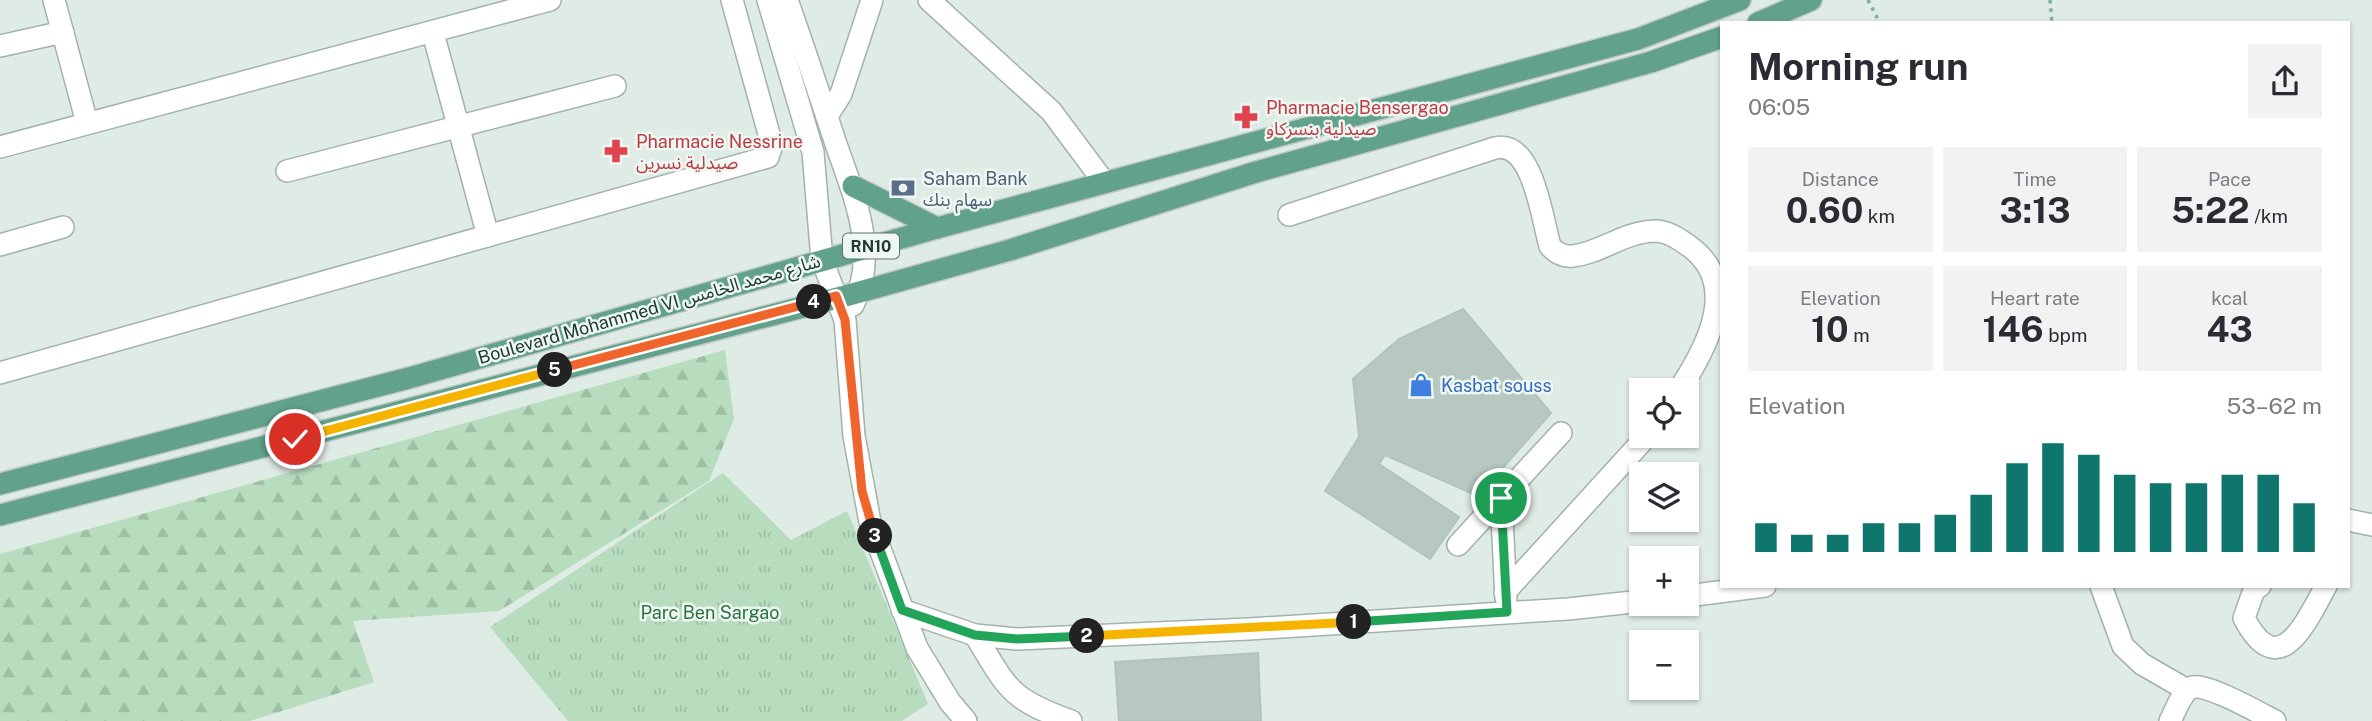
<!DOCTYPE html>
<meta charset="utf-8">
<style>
body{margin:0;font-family:"Public Sans","Noto Sans Arabic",sans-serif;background:#f2f2f3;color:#2b2b33;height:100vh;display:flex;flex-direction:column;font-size:26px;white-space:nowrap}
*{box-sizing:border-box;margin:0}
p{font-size:23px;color:#7c7c81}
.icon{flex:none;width:38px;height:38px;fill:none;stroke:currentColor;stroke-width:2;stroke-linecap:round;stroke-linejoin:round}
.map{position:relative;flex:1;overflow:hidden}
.details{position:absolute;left:1720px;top:21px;width:630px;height:567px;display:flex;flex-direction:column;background:#fff;border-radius:0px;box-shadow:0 2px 5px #0004}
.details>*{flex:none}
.controls{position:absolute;left:1629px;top:378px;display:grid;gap:14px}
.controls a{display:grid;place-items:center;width:70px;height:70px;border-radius:0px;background:#fff;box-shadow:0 2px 5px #0004;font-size:35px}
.pin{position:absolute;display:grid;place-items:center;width:60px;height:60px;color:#fff;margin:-30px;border:4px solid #fff;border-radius:50%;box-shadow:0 2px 7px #0007}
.km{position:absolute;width:35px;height:35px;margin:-18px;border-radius:50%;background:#222;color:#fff;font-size:19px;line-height:35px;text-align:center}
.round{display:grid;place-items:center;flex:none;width:74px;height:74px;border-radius:0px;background:#f2f2f3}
.head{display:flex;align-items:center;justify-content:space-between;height:119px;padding:0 28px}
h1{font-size:38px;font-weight:700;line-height:52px}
.figures{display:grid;grid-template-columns:repeat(3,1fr);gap:10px;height:119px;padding:7px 28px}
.figures div{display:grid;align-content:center;border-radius:0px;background:#f2f2f3;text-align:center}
.figures b{font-size:35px;font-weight:700}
.figures small{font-size:19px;font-weight:400}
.figures p{font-size:19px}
.chart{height:196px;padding:14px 28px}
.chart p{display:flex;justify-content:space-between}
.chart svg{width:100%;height:126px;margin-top:7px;stroke:#0f766e;stroke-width:6}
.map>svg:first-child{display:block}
.forest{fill:url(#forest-firs)}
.park{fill:url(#park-tufts)}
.building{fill:#b7c8c0;stroke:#b1c4bb;stroke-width:2}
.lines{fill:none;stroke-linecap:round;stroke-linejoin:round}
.minor-casing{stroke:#a2b3ac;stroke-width:24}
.major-casing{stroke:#c1c8c6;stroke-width:24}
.path{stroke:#7eaf9c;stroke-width:3.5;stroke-dasharray:3.5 5;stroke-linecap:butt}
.minor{stroke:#fff;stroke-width:21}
.major{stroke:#62a28d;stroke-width:21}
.split-1-casing{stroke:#fff;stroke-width:14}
.split-2-casing{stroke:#fff;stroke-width:14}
.split-3-casing{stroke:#fff;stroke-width:14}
.split-4-casing{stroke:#fff;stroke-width:14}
.split-5-casing{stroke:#fff;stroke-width:14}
.split-6-casing{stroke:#fff;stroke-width:14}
.split-1{stroke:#22a559;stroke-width:9}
.split-2{stroke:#f5b400;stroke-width:9}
.split-3{stroke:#22a559;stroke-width:9}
.split-4{stroke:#f0652b;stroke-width:9}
.split-5{stroke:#f0652b;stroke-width:9}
.split-6{stroke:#f5b400;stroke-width:9}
.labels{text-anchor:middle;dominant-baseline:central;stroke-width:5;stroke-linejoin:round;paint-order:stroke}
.shield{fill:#eff7f3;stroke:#5e736c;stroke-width:2}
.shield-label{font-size:16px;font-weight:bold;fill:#203b32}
.health-label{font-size:18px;fill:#be3a42;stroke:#eff7f3;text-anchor:start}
.service-label{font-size:18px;fill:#4e5e75;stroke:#eff7f3;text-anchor:start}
.street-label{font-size:18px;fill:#203b32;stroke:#eff7f3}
.shop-label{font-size:18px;fill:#366cbe;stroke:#eff7f3;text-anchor:start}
.park-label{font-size:18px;fill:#297340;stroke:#eff7f3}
</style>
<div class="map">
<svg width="2372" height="721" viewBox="0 0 2372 721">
<defs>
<pattern id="forest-firs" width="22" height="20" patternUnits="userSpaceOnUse" patternTransform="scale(1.75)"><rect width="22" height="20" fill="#b7ddbe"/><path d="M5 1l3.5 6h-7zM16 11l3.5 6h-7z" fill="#9dbfa4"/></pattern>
<pattern id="park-tufts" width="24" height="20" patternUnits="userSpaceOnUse" patternTransform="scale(1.75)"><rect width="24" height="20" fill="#b7ddbe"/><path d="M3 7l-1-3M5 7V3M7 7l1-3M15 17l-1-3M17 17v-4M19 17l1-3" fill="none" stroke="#9dbfa4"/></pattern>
</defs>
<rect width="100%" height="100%" fill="#dfebe5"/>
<path class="forest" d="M725,350L734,419L709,481L499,611L353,621L374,682L250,721H0V554Z"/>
<path class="park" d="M723,473L791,540L847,511L928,704L902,721H568L490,627Z"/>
<g class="building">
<path d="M1463,309L1551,413L1478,496L1385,455L1379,464L1459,517L1430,559L1325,491L1359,437L1353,379L1399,339Z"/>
<path d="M1258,653L1261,721H1119L1115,662Z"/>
</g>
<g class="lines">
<g class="minor-casing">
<g id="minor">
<path d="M54,0L87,123"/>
<path d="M768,0L813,152L822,260L845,320L854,436L870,522L917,648L950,702L966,721"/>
<path d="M787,0C804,48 820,96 836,144C853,194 880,253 853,305"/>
<path d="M929,0L1051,111L1104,182"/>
<path d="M433,33L488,236"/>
<path d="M0,46L63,32"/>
<path d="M827,116L841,94L872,0"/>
<path d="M0,147L550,0"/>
<path d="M287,171L615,86"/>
<path d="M1289,215L1495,148C1533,139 1542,219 1550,246C1556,253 1563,257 1573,256C1601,253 1623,232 1655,231C1668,231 1679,239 1689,246C1742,284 1706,349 1679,390"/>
<path d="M0,245L63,227"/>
<path d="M0,373L768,157L772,145L732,0"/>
<path d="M1501,498L1506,598"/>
<path d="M2348,520L2372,525"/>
<path d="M1458,545L1561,433"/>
<path d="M2101,586L2123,646L2142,664L2187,690"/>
<path d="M2260,586L2254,590L2244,618C2279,685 2306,622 2326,586"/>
<path d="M1505,592L1647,436"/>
<path d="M1687,596L1765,586"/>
<path d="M902,610L975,635L1017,639L1249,629L1568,609L1642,601"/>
<path d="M975,635C1008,689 1009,699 1071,721"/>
<path d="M2170,721C2175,712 2181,694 2190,688C2202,680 2261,714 2275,721"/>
</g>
</g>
<g class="major-casing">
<g id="major">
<path d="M1758,23L1811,0"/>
<path d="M853,186L937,228"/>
<path d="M0,484L409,378L937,228L1638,39L1740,0"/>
<path d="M0,515L849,295L1010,250L1256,172L1651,62L1722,37"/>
</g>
</g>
<g class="path">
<path d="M1868,0L1880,23"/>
<path d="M2050,0L2052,23"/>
</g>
<use href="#minor" class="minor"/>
<use href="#major" class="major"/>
</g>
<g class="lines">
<g class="split-1-casing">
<path id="split-1" d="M1354,622L1507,612L1501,498"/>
</g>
<g class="split-2-casing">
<path id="split-2" d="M1087,636L1354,622"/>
</g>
<g class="split-3-casing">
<path id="split-3" d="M875,536L902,610L975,635L1017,639L1087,636"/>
</g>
<g class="split-4-casing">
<path id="split-4" d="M814,302L836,296L845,320L862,491L875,536"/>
</g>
<g class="split-5-casing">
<path id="split-5" d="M555,370L814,302"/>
</g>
<g class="split-6-casing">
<path id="split-6" d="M295,439L555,370"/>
</g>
<use href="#split-1" class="split-1"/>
<use href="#split-2" class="split-2"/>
<use href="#split-3" class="split-3"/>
<use href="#split-4" class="split-4"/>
<use href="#split-5" class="split-5"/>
<use href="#split-6" class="split-6"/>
</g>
<defs>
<g id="pharmacy-bare" transform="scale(1.89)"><path d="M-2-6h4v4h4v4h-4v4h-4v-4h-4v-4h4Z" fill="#e0444e" stroke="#eff7f3" stroke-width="2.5" paint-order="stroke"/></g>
<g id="bank-bare" transform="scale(1.89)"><path d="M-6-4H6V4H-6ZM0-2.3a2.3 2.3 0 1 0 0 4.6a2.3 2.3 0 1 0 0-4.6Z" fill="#5c6f8a" stroke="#eff7f3" stroke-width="2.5" paint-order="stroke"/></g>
<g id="shop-bare" transform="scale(1.89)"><path d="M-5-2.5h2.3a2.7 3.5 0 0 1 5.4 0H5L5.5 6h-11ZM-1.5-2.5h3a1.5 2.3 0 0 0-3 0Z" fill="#3f7fe0" stroke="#eff7f3" stroke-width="2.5" paint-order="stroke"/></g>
</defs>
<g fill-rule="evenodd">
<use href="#pharmacy-bare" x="1246" y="117"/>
<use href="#pharmacy-bare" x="616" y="151"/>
<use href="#bank-bare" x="903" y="188"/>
<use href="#shop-bare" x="1421" y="385"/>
</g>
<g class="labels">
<rect class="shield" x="843" y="233.5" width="56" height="25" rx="5"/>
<g class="shield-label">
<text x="871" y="246">RN10</text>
</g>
<g class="health-label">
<text x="1266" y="107">Pharmacie Bensergao<tspan x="1266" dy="21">صيدلية بنسركاو</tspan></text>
<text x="636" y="141">Pharmacie Nessrine<tspan x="636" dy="21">صيدلية نسرين</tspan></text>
</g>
<g class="service-label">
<text x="923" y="178">Saham Bank<tspan x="923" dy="21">سهام بنك</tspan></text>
</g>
<g class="street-label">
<text transform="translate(649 309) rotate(-16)">Boulevard Mohammed VI شارع محمد الخامس</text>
</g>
<g class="shop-label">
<text x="1441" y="385">Kasbat souss</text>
</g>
<g class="park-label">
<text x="710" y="612">Parc Ben Sargao</text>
</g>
</g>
</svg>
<div class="controls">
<a><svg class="icon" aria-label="locate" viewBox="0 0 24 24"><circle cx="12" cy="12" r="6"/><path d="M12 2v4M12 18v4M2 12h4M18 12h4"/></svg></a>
<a><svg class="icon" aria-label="layers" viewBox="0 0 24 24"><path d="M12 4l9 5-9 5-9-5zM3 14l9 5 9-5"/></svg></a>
<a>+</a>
<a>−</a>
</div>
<div class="pin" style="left:1501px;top:498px;background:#1e9e55"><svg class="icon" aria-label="arrive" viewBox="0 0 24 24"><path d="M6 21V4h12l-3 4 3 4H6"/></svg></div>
<div class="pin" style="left:295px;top:439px;background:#d93025"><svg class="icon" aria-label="check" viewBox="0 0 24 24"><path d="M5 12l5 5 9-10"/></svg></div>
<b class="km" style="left:1354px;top:622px">1</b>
<b class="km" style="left:1087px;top:636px">2</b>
<b class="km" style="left:875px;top:536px">3</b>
<b class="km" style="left:814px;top:302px">4</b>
<b class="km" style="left:555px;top:370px">5</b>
<section class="details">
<div class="head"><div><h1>Morning run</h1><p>06:05</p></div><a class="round"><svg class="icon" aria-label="share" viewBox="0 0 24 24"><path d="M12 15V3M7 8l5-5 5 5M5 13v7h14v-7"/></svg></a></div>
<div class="figures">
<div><p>Distance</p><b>0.60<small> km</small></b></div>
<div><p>Time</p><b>3:13</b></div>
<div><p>Pace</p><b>5:22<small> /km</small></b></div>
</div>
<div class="figures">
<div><p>Elevation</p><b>10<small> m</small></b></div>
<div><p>Heart rate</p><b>146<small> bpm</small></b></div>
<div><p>kcal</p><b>43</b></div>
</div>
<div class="chart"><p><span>Elevation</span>53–62 m</p>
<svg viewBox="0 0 160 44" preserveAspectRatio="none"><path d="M5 44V34M15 44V38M25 44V38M35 44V34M45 44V34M55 44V31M65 44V24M75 44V13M85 44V6M95 44V10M105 44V17M115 44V20M125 44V20M135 44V17M145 44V17M155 44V27"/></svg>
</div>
</section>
</div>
